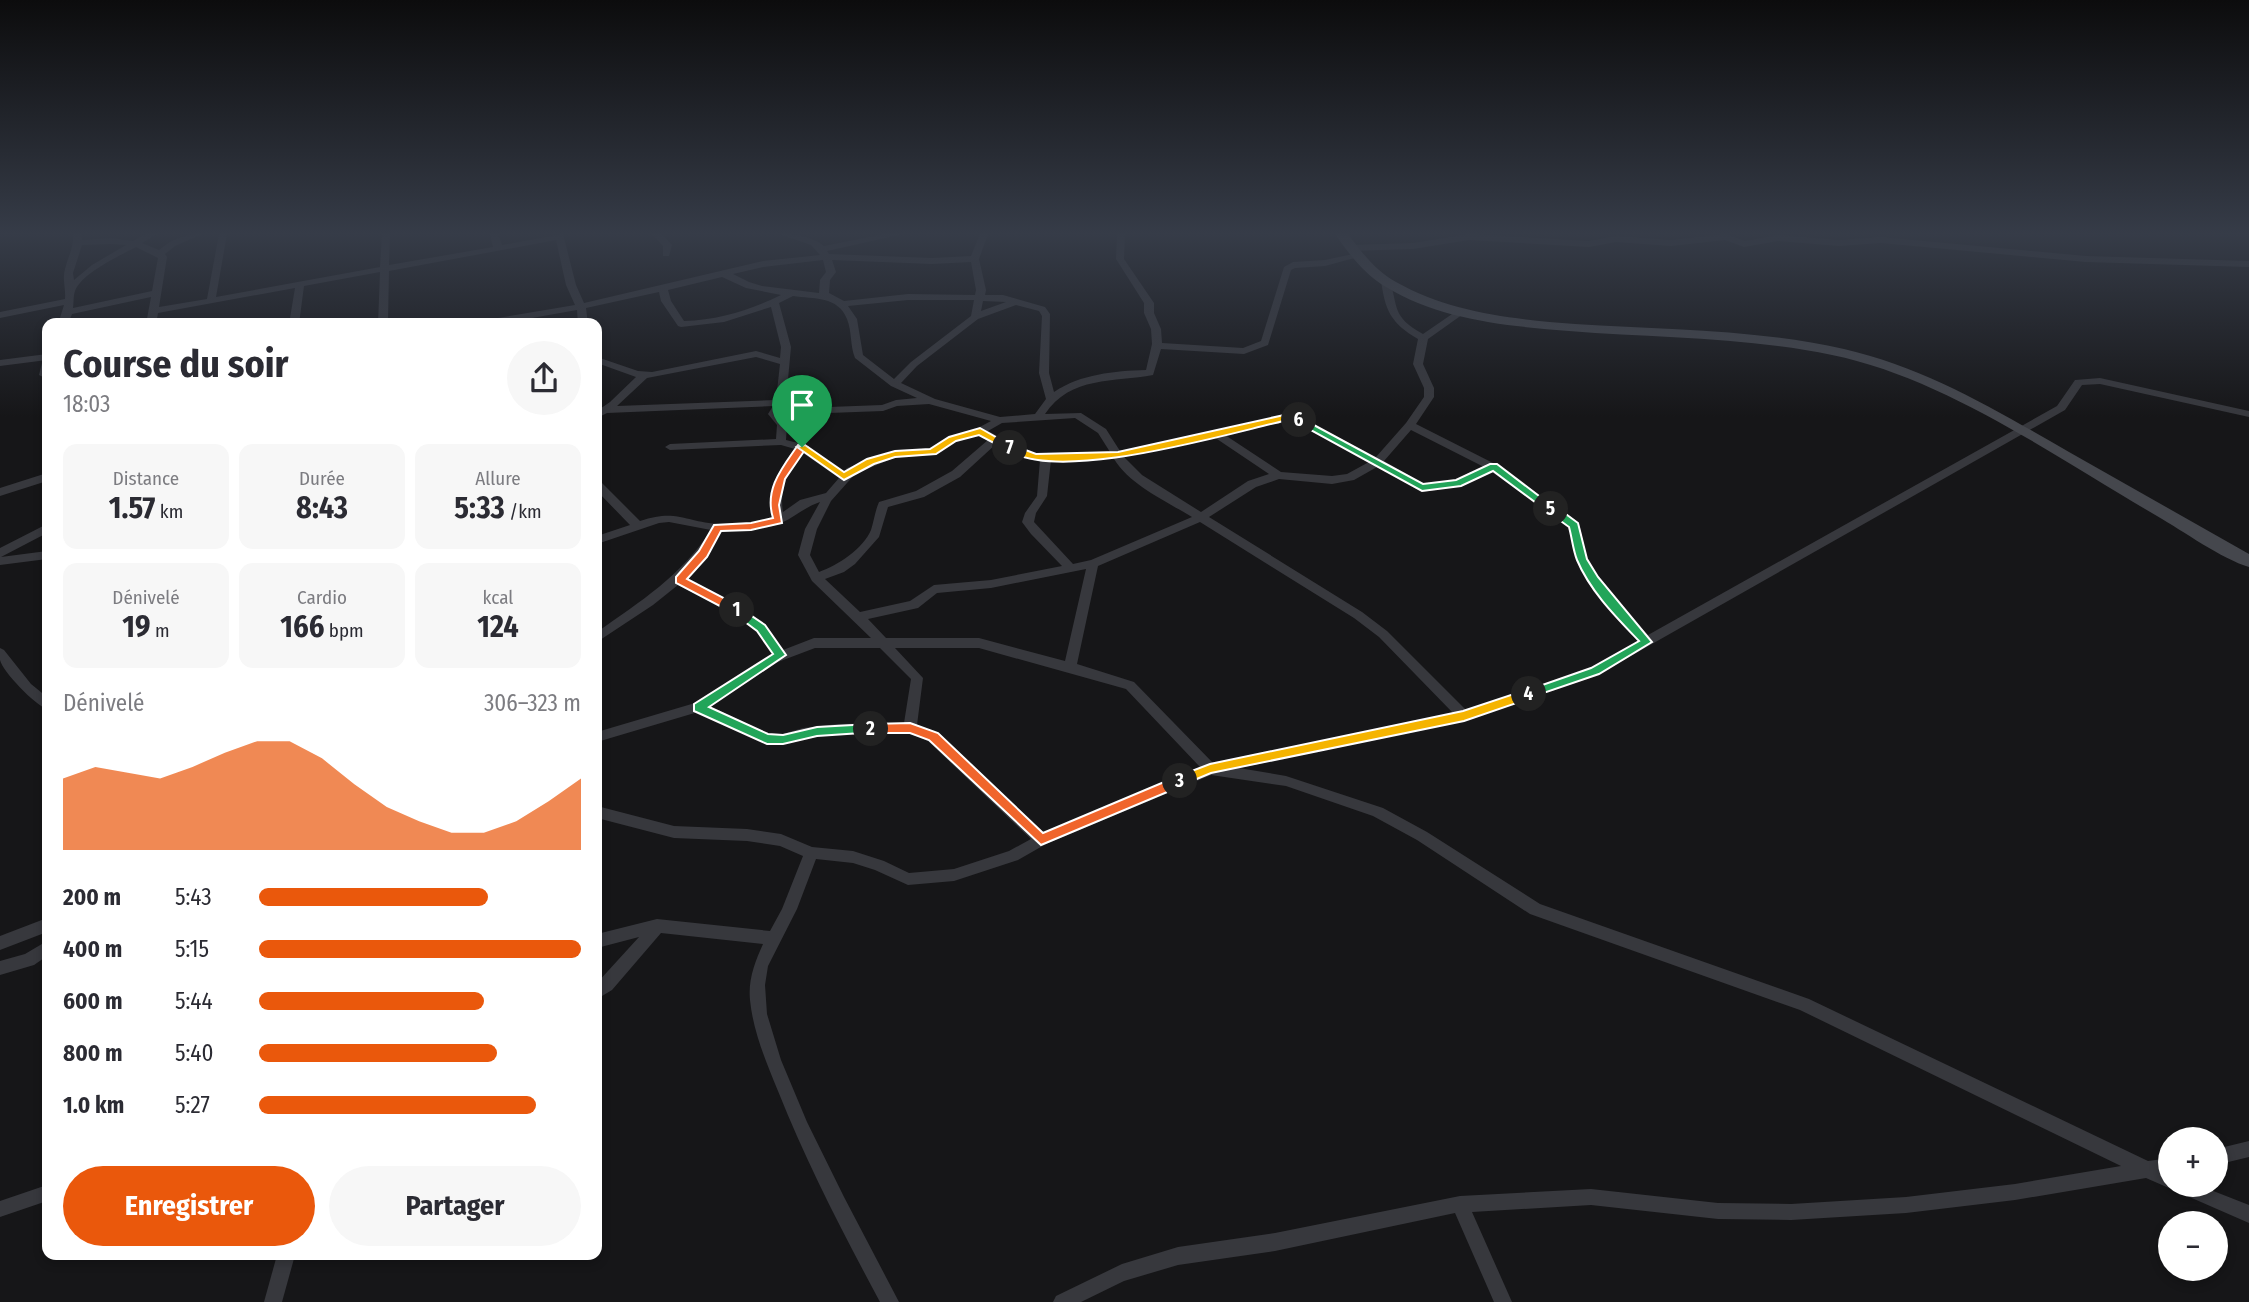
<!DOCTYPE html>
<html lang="fr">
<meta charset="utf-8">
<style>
body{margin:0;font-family:"Fira Sans Condensed",sans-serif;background:#f7f7f7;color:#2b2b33;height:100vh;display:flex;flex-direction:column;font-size:26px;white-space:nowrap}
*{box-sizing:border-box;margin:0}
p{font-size:23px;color:#7c7c81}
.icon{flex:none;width:38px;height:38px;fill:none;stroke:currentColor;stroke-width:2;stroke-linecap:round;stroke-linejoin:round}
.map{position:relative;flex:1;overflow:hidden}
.side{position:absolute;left:42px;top:318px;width:560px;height:942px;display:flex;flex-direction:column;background:#fff;border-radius:14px;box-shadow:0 4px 10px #0003}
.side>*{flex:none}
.controls{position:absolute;left:2158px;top:1127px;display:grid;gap:14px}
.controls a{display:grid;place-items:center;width:70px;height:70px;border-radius:50%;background:#fff;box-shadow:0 4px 10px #0003;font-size:35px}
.pin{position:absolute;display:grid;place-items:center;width:60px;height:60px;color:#fff;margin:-72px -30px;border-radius:50% 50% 50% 0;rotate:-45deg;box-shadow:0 0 7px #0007}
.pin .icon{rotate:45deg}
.km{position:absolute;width:35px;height:35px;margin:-18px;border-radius:50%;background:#222;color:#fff;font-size:19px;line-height:35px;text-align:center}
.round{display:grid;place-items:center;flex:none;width:74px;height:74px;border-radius:37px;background:#f7f7f7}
.headline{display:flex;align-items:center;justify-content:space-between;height:119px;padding:0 21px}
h1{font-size:38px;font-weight:700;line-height:52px}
.metrics{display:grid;grid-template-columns:repeat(3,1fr);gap:10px;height:119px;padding:7px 21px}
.metrics div{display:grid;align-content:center;border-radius:14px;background:#f7f7f7;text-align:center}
.metrics b{font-size:30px;font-weight:700}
.metrics small{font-size:19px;font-weight:400}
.metrics p{font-size:19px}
.chart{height:196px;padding:14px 21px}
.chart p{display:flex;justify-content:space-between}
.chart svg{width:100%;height:126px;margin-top:7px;fill:#ea580c;opacity:.7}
.primary-button{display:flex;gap:14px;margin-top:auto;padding:14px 21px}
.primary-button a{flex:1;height:80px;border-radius:42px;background:#ea580c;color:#fff;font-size:28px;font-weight:700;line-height:80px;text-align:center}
.primary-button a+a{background:#f7f7f7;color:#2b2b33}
ul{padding:0 21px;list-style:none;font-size:23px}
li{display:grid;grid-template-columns:112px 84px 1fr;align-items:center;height:52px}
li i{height:18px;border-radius:9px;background:#ea580c}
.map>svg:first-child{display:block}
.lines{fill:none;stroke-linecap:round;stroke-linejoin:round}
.minor{fill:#37383d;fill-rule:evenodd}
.secondary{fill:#45474d;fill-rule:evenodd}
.split-1{fill:#f0652b;stroke:#fff;stroke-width:2}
.split-2{fill:#22a559;stroke:#fff;stroke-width:2}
.split-3{fill:#f0652b;stroke:#fff;stroke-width:2}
.split-4{fill:#f5b400;stroke:#fff;stroke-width:2}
.split-5{fill:#22a559;stroke:#fff;stroke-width:2}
.split-6{fill:#22a559;stroke:#fff;stroke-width:2}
.split-7{fill:#f5b400;stroke:#fff;stroke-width:2}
.split-8{fill:#f5b400;stroke:#fff;stroke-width:2}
</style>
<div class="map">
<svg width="2249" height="1302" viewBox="0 0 2249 1302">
<rect width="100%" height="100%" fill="#161618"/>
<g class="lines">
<g class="minor">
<path d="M73,234H81L82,240L111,238L133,241L146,234H157L142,243L159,250C172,239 185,234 202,234L175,246L165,254L167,257L159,307L207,299L219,234H227L216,297L380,267L382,234H390L389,265L493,247L490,234H498L502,245L563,234L576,285L584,303L763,261L820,255L811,245L779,234C794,234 812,236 824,246L884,234H903L827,251L829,254L932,258L971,256L980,234H988L979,259L986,290L985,295H1003L1045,307L1050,314L1049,373L1054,392C1081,374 1114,371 1146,370L1152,344L1151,329L1144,313V303L1116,259L1117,234H1125L1124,259L1154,303V313L1161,329L1162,343L1243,348L1261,341L1284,267L1293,262L1325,260L1358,253V257L1325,266L1295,268L1291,270L1268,345L1244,354L1161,349L1153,375C1115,382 1070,376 1045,414L1081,413L1106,429L1120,451L1284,415H1295L1376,457L1406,423L1424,397V388L1413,364L1418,339C1391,323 1385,311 1381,280L1386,277L1389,278C1399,308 1391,316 1423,334L1458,310L1461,309L1466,312L1428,339L1423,364L1434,388V397L1416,424L1497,465L1578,522C1583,534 1583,548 1588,561C1600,590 1626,613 1648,635L2057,406L2075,380L2100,378L2249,411V417L2100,384L2082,385L2065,410L1599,674L1464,721L1239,768L1286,776L1383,808L1427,832L1540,904L1809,999L2148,1161L2170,1158V1185H2198L2249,1205V1223L2146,1178L2015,1200L1906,1213L1791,1220L1718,1219L1591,1205L1472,1212L1512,1302H1494L1455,1213L1275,1251L1178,1265L1124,1281L1081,1302H1053L1056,1296L1122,1264L1178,1247L1275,1233L1460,1196L1591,1189L1718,1203L1791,1204L1906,1197L2015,1184L2121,1166L1800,1010L1530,914L1417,840L1373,816L1286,786L1211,775L1046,844L1018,860L954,881L908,885L875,870L853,863L816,859L797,909L768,966L765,985L767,1014L781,1060L807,1122L844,1197L899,1302H880C843,1233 807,1164 778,1091C766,1062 753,1031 750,1000C748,979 755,962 763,944L661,933L612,990L597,999V983L639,937L597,948V934L657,919L770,931L782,909L803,856L780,846L747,841L674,838L597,818V806L674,826L747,829L781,834L812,847L853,851L884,861L909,873L954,869L1009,851L1031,839L928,741L909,733L838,734L803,738L783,744H767L698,712L597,742V732L695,703L773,654L757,631L736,614L678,585L653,605L597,642V632C640,602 682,575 711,530L669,522L659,523L597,544V536L630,525L597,491V481L601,482L640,521C676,509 683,521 717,524C734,526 756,523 773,518C766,491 778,469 795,449L781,445L670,450L665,447L670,444L776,439L777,425L768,414L773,406L607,413L597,418V411L610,402L636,377L597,363V357L638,371L652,372L756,351L780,358L781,347L771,307L724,322L681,327L678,326L661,301L659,292L586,308L588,324H578L577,310L498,324H378L380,272L304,286L299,324H289L295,288L158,313L156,324H146L151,297L72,314L68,324H58L64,305L0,318V312L65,299C66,289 62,279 65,269C68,257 74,247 73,234ZM556,240L566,285L575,305L498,318L388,321L389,271ZM111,244L126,245L92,265L74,280L73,273L82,245ZM136,247L158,258L152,291L73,308C74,302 73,297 75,291C82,273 119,256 136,247ZM823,260L826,272L820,280L819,293L762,286L749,282L733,274L763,267ZM832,260L932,264L971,262L976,290L975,295L908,294L844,301L829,293L830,280L836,272ZM722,277L746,288L781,295C750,310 719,320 684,321L671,301L668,290ZM793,296C814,299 838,296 847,319C852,331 850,346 855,358L891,386L917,398L896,400L882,405L829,407L786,401L791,347L779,303ZM908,300H974L971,316L911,362L894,379L863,355L857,319L848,306ZM983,301L1006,302L981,311ZM1016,305L1039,311L1042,316L1039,373L1046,399L1035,414L1000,417L935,399L901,383L917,366L978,319ZM756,357L780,364L776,400L617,406L647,378ZM929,404L991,421L976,429L948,437L930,449L895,451L847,468L844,472L806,445L786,440L787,425L778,414L784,407L829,413L883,411L897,406ZM1075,418L1098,433L1110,452L1035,454L1025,451L988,431L1002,423ZM1284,421H1293L1369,462L1347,474L1332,476L1281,472L1225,435ZM1411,430L1484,467L1456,480L1424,484L1384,461ZM979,435L988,440L952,471L916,491L879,502C875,511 874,521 871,530C863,549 838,565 819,572L810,555L817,529L831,501L855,474L896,457L936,454L956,441ZM1214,437L1269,474L1248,481L1201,512L1142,475L1124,457ZM996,444L1018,456L1040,460L1037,496L1025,513L1022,522L1031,534L1062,566L991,580L934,585L910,601L860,612L825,579L844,572L855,564L879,537L888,507L924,497L960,477ZM803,453L839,478L826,493L800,500L783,512C779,489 788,471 803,453ZM1114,459C1130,485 1166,501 1192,517L1091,560L1073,564L1034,522L1036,513L1047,496L1051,460ZM1377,467L1422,492L1462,486L1492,472L1569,527C1578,581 1601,603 1638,641L1591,668L1466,710L1387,631L1362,612L1209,517L1256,487L1279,479L1332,484L1354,480ZM820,502L805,529L798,555L812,581L871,638H814L783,650L765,625L744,608L685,578L710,550L721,532C741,530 763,531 781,523C795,517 805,507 820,502ZM1200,522L1354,618L1379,637L1453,713L1213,763L1134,682L1077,664L1098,566ZM1086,569L1065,661L979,638H886L868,619L918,608L937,593L991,588ZM815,648H880L911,679L904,723L838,724L803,728L783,734H768L710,706L778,662ZM895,648H979L1126,689L1200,767L1043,833L938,733L917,725L923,678Z"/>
<path d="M652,234H662L672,245L669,256H663V246Z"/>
<path d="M1469,234L1589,241L1616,236L1671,240L1726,234L1745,241L1778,235L1839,240L1881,237L2086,256L2249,261V267L2086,262L1881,243L1839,246L1778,241L1744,247L1725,240L1671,246L1616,242L1589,247L1469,240L1413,249L1350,251L1346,248L1350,245L1413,243Z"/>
<path d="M47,354V360L0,366V360Z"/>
<path d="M47,360V379L39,375L42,363Z"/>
<path d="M47,473V481L0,496V488Z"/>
<path d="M47,524V533L1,557L47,551V559L0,565V548Z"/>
<path d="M0,648L4,650L31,684L47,697V709C35,705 3,672 0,660C0,656 0,652 0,648Z"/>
<path d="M47,918V932L0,950V936Z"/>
<path d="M47,941V956L34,965L0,975V961L25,954Z"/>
<path d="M2249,1141V1157L2216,1165V1149Z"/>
<path d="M47,1185V1201L0,1217V1201Z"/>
<path d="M277,1255H295L282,1302H264Z"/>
</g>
<path class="secondary" d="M1335,234H1348C1362,253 1376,271 1396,282C1451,313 1513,319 1575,324C1664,330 1757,329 1844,349C1926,368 1996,410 2069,452C2129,486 2189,520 2249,554V567C2222,559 2183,531 2157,516C2057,458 1945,378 1832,355C1746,337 1656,338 1569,331C1507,326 1440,320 1386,287C1364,274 1349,254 1335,234Z"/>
</g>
<linearGradient id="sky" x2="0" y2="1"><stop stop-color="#0c0c0d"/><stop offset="0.56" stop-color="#363c48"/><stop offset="1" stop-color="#363c48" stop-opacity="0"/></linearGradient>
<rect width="2249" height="417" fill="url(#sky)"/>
<path class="split-1" d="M798,445L807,447L785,479L779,505L782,523L751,530L721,531L707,557L687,579L741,607V613H733L676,583V577L699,551L714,525L751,523L773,518C764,489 782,468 798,445Z"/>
<path class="split-2" d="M737,606L765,625L786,655L709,707L768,734L783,735L817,727L871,724L876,725V732L817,736L783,744H767L694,711V704L773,654L757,631L733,613V607Z"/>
<path class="split-3" d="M910,723L938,733L1043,833L1176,777L1180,776L1186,781L1184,785L1041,845L929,740L910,733H871L865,729L871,724Z"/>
<path class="split-4" d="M1529,689L1535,694L1534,697L1464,721L1211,773L1180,786L1174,781L1176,777L1210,764L1463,711Z"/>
<path class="split-5" d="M1547,506H1555L1578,523L1587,559L1598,577L1652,642L1599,674L1529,698L1524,694L1525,691L1591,668L1639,641C1616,617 1590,591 1577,560C1573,550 1572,538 1569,527L1547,511Z"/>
<path class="split-6" d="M1299,417L1423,484L1456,480L1490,464H1497L1556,509L1547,511L1493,471L1461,486L1422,491L1296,422L1294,420Z"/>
<path class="split-7" d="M1284,415L1304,420L1299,423L1284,421C1226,434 1052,486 1005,448L1010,444L1036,454L1118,452Z"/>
<path class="split-8" d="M980,428L1015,448L1007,450L979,435L956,441L936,454L895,457L874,464L844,480L797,447L805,445L844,472L867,459L895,451L930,449L949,437Z"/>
</svg>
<div class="controls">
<a>+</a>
<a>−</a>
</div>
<div class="pin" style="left:802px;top:447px;background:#1e9e55"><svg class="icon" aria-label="arrive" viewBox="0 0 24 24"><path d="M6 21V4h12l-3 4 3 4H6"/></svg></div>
<b class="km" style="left:737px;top:610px">1</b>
<b class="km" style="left:871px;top:729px">2</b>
<b class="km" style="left:1180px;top:781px">3</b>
<b class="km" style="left:1529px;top:694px">4</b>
<b class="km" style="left:1551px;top:509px">5</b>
<b class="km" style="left:1299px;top:420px">6</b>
<b class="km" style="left:1010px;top:448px">7</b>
<section class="side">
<div class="headline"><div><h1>Course du soir</h1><p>18:03</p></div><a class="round"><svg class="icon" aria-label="share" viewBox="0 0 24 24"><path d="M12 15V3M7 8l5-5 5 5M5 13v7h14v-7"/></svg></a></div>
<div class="metrics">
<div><p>Distance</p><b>1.57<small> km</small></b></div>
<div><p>Durée</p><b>8:43</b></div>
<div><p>Allure</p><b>5:33<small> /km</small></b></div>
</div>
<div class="metrics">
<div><p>Dénivelé</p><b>19<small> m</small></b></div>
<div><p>Cardio</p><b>166<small> bpm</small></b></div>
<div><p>kcal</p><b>124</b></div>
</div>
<div class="chart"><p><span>Dénivelé</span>306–323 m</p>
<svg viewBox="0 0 160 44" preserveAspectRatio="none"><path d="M0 44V19L10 15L20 17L30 19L40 15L50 10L60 6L70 6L80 12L90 21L100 29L110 34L120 38L130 38L140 34L150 27L160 19V44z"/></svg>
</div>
<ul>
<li><b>200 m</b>5:43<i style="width:71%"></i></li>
<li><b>400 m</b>5:15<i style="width:100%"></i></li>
<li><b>600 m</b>5:44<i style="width:70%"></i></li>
<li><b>800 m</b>5:40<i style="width:74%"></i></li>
<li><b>1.0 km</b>5:27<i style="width:86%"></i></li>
</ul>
<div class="primary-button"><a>Enregistrer</a><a>Partager</a></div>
</section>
</div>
